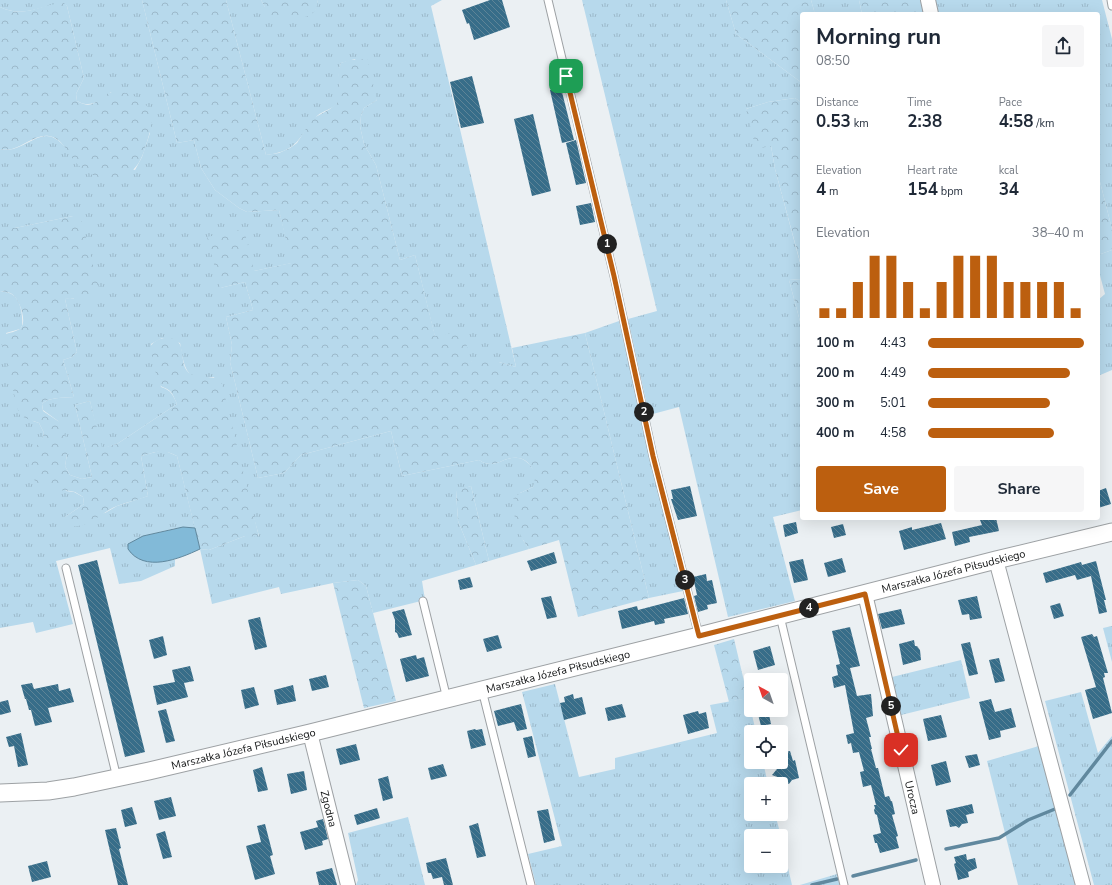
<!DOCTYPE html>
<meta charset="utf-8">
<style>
body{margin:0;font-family:"Nunito Sans",sans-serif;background:#f6f6f7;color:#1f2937;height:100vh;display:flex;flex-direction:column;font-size:15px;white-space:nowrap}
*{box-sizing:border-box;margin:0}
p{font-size:13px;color:#747a83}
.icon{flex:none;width:22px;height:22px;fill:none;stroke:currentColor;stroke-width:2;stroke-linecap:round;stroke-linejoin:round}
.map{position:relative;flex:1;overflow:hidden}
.drawer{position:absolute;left:800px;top:12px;width:300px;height:508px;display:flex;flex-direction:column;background:#fff;border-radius:4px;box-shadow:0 4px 16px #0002}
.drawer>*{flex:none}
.needle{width:26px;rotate:320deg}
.buttons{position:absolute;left:744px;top:673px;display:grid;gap:8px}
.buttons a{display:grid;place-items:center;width:44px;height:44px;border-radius:4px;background:#fff;box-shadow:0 4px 16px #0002;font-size:20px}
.pin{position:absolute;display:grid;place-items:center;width:34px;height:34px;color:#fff;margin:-17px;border-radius:8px;box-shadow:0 2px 6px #0006}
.km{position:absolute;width:20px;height:20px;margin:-10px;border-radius:50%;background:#222;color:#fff;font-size:11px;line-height:20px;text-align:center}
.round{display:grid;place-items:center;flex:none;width:42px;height:42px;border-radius:4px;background:#f6f6f7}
.overview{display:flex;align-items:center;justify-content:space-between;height:68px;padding:0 16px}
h1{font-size:22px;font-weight:700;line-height:30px}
.stats{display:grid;grid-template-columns:repeat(3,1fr);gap:6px;height:68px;padding:4px 16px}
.stats div{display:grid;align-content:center}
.stats b{font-size:17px;font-weight:700}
.stats small{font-size:11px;font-weight:400}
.stats p{font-size:11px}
.chart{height:112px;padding:8px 16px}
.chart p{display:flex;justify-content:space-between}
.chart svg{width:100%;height:72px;margin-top:4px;stroke:#bc5f0f;stroke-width:6}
.action{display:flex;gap:8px;margin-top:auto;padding:8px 16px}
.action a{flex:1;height:46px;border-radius:4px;background:#bc5f0f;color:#fff;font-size:16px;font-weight:700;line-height:46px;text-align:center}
.action a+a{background:#f6f6f7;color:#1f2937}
ul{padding:0 16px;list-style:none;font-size:13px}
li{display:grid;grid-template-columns:64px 48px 1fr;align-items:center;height:30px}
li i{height:10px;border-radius:5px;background:#bc5f0f}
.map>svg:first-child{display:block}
.grass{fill:url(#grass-tufts)}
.forest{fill:url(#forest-crowns)}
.water{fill:#82bad8;stroke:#60889e}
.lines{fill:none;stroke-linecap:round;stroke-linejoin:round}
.stream{stroke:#60889e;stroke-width:3.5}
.building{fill:url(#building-back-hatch)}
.service-casing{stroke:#9da1a4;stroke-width:9}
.minor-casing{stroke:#9da1a4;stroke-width:16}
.tertiary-casing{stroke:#9da1a4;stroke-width:19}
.service{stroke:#fff;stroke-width:7}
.minor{stroke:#fff;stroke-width:14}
.tertiary{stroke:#fff;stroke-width:17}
.route-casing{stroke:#fff;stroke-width:8}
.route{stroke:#bc5f0f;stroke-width:5}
.labels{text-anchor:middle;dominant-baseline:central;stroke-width:3;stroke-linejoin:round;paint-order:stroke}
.street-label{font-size:11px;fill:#121415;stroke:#fff}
</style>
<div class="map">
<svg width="1112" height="885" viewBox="0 0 1112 885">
<defs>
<pattern id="grass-tufts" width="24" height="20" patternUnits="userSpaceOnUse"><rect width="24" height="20" fill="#b7d9ec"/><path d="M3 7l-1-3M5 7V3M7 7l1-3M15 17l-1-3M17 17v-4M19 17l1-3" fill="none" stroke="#9cb9ca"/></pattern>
<pattern id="forest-crowns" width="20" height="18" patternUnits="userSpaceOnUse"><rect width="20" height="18" fill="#b7d9ec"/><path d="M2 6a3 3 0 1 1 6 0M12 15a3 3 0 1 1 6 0" fill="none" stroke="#9cb9ca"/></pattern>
<pattern id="building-back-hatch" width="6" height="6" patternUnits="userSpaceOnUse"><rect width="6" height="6" fill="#376d89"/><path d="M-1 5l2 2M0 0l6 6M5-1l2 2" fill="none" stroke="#5e8497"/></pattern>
</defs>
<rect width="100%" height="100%" fill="#ebf0f3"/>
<g class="grass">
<path d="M0,0H142L177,143L194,140L201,168L215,190L239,208L247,212L279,210L292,263L254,271L220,288L245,282L253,310L226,317L232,345L230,362L258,478L284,473L301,455L391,431L402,476L479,460C496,471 502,456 518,458C528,459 537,472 536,481C535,483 534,485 533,487L520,493L523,540L529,549L489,561L471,486L456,491L458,521L476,565L422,581L425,600L373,613L366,586L358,580L333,583L281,594L279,587L212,604L200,549L209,550L245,536H259L214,377C210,377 205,379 201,379C183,377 183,357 180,343L162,338L151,344L161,387C171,390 173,395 177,404L117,444L101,449L90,401L75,405L92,477L82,479L70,475L65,466L67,454L58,421L43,410L42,404C48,397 64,398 74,397L63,360L72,357L77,352L65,299L70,298L74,299L73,216L15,228H0V150C4,149 9,150 13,149C35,142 46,124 66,148L135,170L142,157L150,133L111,92C99,100 92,109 77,101L76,94L84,78L67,6L64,4C41,4 25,19 0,7Z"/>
<path d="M226,0H261L265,7L315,10L318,0H442L431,6L516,367L499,362H472L435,337L415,255L400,260L376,165L364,144L360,126L361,116L364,108L377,100L355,59L341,63C340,66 339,69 339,72C338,82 343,93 338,102C333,110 323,110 317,116C298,137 299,151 266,155Z"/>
<path d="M582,0H726L736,34L802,83V103L795,98L768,102L746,109L771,146L775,169L802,270V279L789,280L802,329V510L773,517L795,601L728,617L679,407L649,415L628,319L657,311Z"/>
<path d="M811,0H859L862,14H815Z"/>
<path d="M933,0H1102L1112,39V229L1098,174V14H937Z"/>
<path d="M1112,250V370L1098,376V300L1105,294L1098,268V255Z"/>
<path d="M0,291C4,292 9,292 13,295C21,301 23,316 22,326L20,329L6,333L33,421L39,423L44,433L41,443L37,447L66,491L74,492L83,497L84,504L65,517L105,513L117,506L148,496L141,456L163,450L177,456L195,528H176L143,536L134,556L145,561L175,560V566L141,581L119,584L110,548L56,561L73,624L36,633L33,622L0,628Z"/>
<path d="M619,321L683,591L649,598L585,333Z"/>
<path d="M1112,626V662L1103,628Z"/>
<path d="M961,660L970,698L901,715L892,677Z"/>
<path d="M555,684L579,777L615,769V758L717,733L710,705L748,698L756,732H751V762H763L768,784H751V814H775L781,836H751V866H781V838L792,885H536L528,854L562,846L522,692Z"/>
<path d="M1081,692L1098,753L1112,736V885H1094L1045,701Z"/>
<path d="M1039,746L1076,885H1018L987,761Z"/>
<path d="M408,817L425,885H356L358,880L348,833Z"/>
<path d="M837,874L840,885H800Z"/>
</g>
<g class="forest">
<path d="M142,0H226L266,155L279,153L290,148L297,143L312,119L330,109L337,103L340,93L338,71L341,63L349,60L367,59L377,100L364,108L361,116L360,126L364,144L376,165L400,260L415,255L435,336L462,331L472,362H499L516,367L512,348L585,333L649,598L578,617L559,540L529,549C518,534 513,518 513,499L520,493L533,487C538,476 531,459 518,458C502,456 496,471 479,460L402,476L391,431L301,455L284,473L258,478L230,362L232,345L226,317L253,310L245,282L220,288L207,237L244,229L254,271L291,263L279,210L247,212L239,208L215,190L201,168L194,140L177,143Z"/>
<path d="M261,0H318C317,3 317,7 316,9C309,22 283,19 271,18Z"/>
<path d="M726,0H811L815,14H802V83L736,34Z"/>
<path d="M859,0H922L926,14H862Z"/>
<path d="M64,3L67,6L84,78L76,94L77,101C96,112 97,95 112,92C121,90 135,95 143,102C153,110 153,122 149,135C143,155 140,172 117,178C101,182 84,173 74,160C67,152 62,138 49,136C36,134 24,146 12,149C8,150 4,149 0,150V7C25,19 40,4 64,3Z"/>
<path d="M795,98L802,103V269L775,169L771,146L756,149L746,109L768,102Z"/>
<path d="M1098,174L1112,229V250L1098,255Z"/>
<path d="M73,216L81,218L99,288C90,307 80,296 65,299L77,352L72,357L63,360L74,397C64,398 48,397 42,404L43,411L58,421L63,427L67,443V454L65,466L70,475L82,479L92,477L75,405L90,401L102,448L117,444L177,404C174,398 173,392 167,389C163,387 161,387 158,383L150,347C153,342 159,338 165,338C192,337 175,365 191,374C201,380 211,375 221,380L259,537L245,536L209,550L200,549L177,456C163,448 155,452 141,456L148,496C138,500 127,502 117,506C100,513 89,529 69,526L66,521L65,517L84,504L83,497C80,495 77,493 75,492C69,490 62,491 56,490C37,487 24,476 30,456C32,447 41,446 44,433L39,423L25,418L19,414L0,336C6,333 20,332 22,326C26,318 19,299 12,294C9,292 4,292 0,291V228H15Z"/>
<path d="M802,279V329L789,280Z"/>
<path d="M471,486L489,561L476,565L458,521L456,490Z"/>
<path d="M358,580L366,586L396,701L364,708L333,583Z"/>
<path d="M734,639L748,698L729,702L714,645Z"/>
</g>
<path class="water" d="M183,527L195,528L200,549C179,559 144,573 128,549V544L143,536Z"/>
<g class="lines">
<g class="stream">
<path d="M1070,795L1112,741"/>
<path d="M946,849L999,838L1028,820L1055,809"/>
<path d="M853,876L916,860"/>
<path d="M812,885L837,879"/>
</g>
</g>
<g class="building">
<path d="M490,0H502L510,27L474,40L469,23L467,24L462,10Z"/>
<path d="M472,76L484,123L461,128L450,82Z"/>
<path d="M561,88L574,140L562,143L550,90Z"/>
<path d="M533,114L551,191L532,196L514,119Z"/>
<path d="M576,140L586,183L576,185L566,143Z"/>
<path d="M591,203L595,222L580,225L576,206Z"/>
<path d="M690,486L697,516L678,520L671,499H673L671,490Z"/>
<path d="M1106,488L1111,504L1098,508V491Z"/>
<path d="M990,518H996L999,531L969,537L970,542L955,546L952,532L982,525L980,520Z"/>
<path d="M796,522L798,533L785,537L783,525Z"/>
<path d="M941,523L946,539L904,550L899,531L912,527V530Z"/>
<path d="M843,524L846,535L834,538L831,527Z"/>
<path d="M554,552L557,563L531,571L527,561Z"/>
<path d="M842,558L846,572L828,577L824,563Z"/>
<path d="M803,559L808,580L794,583L789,562Z"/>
<path d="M97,560L145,752L125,757L78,565Z"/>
<path d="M1096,561L1106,600H1104L1107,612L1099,614L1091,576L1077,580L1075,575L1046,583L1043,573L1081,562L1082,565Z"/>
<path d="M706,574L707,581L712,580L717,603L707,605L708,609L698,612L694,596L697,595L693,577Z"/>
<path d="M470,577L473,587L460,590L458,580Z"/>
<path d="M551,596L557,617L547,619L541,598Z"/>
<path d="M977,596L982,618L970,620L969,614L962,615L958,600Z"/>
<path d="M684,598L688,614L664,619L665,623L655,625L654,621L622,629L618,611L637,606L638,610Z"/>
<path d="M1060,603L1064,616L1054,619L1050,606Z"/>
<path d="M404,609L412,635L399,638L397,633L395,632V620L392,612Z"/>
<path d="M901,609L905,624L882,629L878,614Z"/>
<path d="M260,617L267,647L255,650L248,620Z"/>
<path d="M850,627L860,666L850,668L857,696L871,694L873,716L866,718L871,737H869L872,749H871L876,768H878L885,797L889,796L891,801H892L895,814L892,815L898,836L896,837L899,848L880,853L877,843H875L873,835L881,833L877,815L875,814L874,810L875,808L874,805H876L871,785L863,787L860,772L864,771L859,752L853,753L851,743L848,744L846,735L854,733L845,685L834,688L832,677L838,675L836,665L840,664L832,631Z"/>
<path d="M1092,634L1094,637L1097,636L1108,673H1104L1105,677L1103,678L1112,713L1093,719L1085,690L1096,687L1081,637Z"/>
<path d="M498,635L502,648L487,652L483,639Z"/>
<path d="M163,636L167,655L154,659L149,640Z"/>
<path d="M914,640L915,646H917L920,650L921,660L903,665L899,644Z"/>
<path d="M970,642L978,674L969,676L961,644Z"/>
<path d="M770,646L775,665L758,670L753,651Z"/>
<path d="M416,655L417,659L424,657L429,676L406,682L400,659Z"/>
<path d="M999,658L1005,681L995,683L989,660Z"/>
<path d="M190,666L194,681L184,683L188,697L157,705L153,686L175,682L172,670Z"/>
<path d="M326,675L329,687L312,691L309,679Z"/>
<path d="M32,683L34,689L58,684L59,691L70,688L74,702L48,708L52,722L35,726L31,710H29L26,699H25L21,685Z"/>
<path d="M293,685L296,701L277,705L274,690Z"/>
<path d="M254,687L259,705L245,709L241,690Z"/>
<path d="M573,694L574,699L582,697L586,714L564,720L560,703L565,702L564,697Z"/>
<path d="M991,699L995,712L1011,708L1016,727L1000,731L1001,737L989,740L979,702Z"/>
<path d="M8,700L11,712L0,715V702Z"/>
<path d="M521,704L527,729L517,731L514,722L498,726L494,711Z"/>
<path d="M622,704L626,717L608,721L605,708Z"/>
<path d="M166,709L175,741L166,743L158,711Z"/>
<path d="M757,710H768L771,724L761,726Z"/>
<path d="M698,711L699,714L706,712L709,728L688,734L683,715Z"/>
<path d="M941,715L947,737L928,741L923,719Z"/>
<path d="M475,729L476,730L482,729L486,745L471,749L467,731Z"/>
<path d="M21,733L28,765L18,767L14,746L9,747L6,737Z"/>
<path d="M532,736L536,756L528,758L523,738Z"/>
<path d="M356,744L360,760L340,765L336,749Z"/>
<path d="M790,751L793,761L795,760L799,778L792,780L789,784L780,778L772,775L777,769L776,762H781V753Z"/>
<path d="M977,754L980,765L969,768L965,756Z"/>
<path d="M946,761L951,782L936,786L931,765Z"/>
<path d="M443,764L447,776L431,780L428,768Z"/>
<path d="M262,767L268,790L258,792L253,770Z"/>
<path d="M304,771L307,790L291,794L287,774Z"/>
<path d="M388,776L393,798L383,801L378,779Z"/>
<path d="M171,797L176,816L159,820L154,801Z"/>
<path d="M972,804L974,813L966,815L968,823L962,824L959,828L956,826L950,827L946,810Z"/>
<path d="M132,807L137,824L125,827L121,810Z"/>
<path d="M377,808L380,818L357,825L354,815Z"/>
<path d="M548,809L555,840L544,843L537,811Z"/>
<path d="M323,819L328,839L322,841L323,845L305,850L300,832L318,827L316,821Z"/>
<path d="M478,823L486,856L477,858L469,826Z"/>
<path d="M265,824L273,855L270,856L275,874L255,880L246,846L261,842L257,826Z"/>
<path d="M116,828L121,848L119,849L128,885H118L105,830Z"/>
<path d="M165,831L172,857L163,859L156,834Z"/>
<path d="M966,854L967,860L975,858L977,868L968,872L969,877L958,880L954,864L956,863L954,857Z"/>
<path d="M446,858L453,885H444L442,877L433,879L431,873H428L426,863Z"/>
<path d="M47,861L51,877L32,882L28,866Z"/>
<path d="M332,868L337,885H319L316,872Z"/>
</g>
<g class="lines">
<g class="service-casing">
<g id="service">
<path d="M548,0L614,276L653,456L699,636"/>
<path d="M1111,0L1112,6"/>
<path d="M66,568L117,778"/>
<path d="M423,601L447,699"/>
<path d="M780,616L844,885"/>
<path d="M482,690L531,885"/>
</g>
</g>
<g class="minor-casing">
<g id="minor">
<path d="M928,0L931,14"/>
<path d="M996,560L1083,885"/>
<path id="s1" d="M865,594L933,885"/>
<path id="s2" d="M310,733L348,885"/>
</g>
</g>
<g class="tertiary-casing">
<g id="tertiary">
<path id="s3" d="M0,793L48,791L74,787L149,771L310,733L699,636L996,560L1112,532"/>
</g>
</g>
<use href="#service" class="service"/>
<use href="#minor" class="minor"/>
<use href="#tertiary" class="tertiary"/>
</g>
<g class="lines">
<g class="route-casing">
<path id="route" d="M566,76L614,276L653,456L699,636L865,594L901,750"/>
</g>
<use href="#route" class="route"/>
</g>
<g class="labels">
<g class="street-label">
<text stroke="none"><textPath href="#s3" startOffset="980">Marszałka Józefa Piłsudskiego</textPath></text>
<text stroke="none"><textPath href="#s3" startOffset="572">Marszałka Józefa Piłsudskiego</textPath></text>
<text stroke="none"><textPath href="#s3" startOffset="248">Marszałka Józefa Piłsudskiego</textPath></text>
<text stroke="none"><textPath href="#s1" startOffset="209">Urocza</textPath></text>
<text stroke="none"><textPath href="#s2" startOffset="78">Zgodna</textPath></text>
</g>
</g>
</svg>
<div class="buttons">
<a><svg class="needle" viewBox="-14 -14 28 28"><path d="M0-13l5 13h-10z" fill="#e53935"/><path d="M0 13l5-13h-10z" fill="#747a83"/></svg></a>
<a><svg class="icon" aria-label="locate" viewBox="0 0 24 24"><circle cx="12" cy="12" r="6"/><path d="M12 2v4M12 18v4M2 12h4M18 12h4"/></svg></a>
<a>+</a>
<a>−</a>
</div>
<div class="pin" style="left:566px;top:76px;background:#1e9e55"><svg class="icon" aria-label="arrive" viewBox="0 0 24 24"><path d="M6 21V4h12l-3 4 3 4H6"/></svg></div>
<div class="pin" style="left:901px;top:750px;background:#d93025"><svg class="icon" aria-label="check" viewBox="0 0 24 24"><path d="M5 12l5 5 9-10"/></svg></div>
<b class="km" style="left:607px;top:244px">1</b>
<b class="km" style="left:644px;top:412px">2</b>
<b class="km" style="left:685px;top:580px">3</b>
<b class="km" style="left:809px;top:608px">4</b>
<b class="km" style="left:891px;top:706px">5</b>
<section class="drawer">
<div class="overview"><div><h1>Morning run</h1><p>08:50</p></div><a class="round"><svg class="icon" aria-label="share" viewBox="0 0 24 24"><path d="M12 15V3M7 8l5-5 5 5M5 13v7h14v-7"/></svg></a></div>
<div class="stats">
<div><p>Distance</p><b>0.53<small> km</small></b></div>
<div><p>Time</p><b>2:38</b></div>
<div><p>Pace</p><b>4:58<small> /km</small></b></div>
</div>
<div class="stats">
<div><p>Elevation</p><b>4<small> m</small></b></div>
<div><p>Heart rate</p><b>154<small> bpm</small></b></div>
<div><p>kcal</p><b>34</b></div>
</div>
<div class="chart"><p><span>Elevation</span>38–40 m</p>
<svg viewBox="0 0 160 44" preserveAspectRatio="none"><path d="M5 44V38M15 44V38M25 44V22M35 44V6M45 44V6M55 44V22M65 44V38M75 44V22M85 44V6M95 44V6M105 44V6M115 44V22M125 44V22M135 44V22M145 44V22M155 44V38"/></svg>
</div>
<ul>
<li><b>100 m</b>4:43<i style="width:100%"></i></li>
<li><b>200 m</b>4:49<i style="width:91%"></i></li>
<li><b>300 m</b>5:01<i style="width:78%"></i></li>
<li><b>400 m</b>4:58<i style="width:81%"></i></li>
</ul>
<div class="action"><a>Save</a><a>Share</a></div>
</section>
</div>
